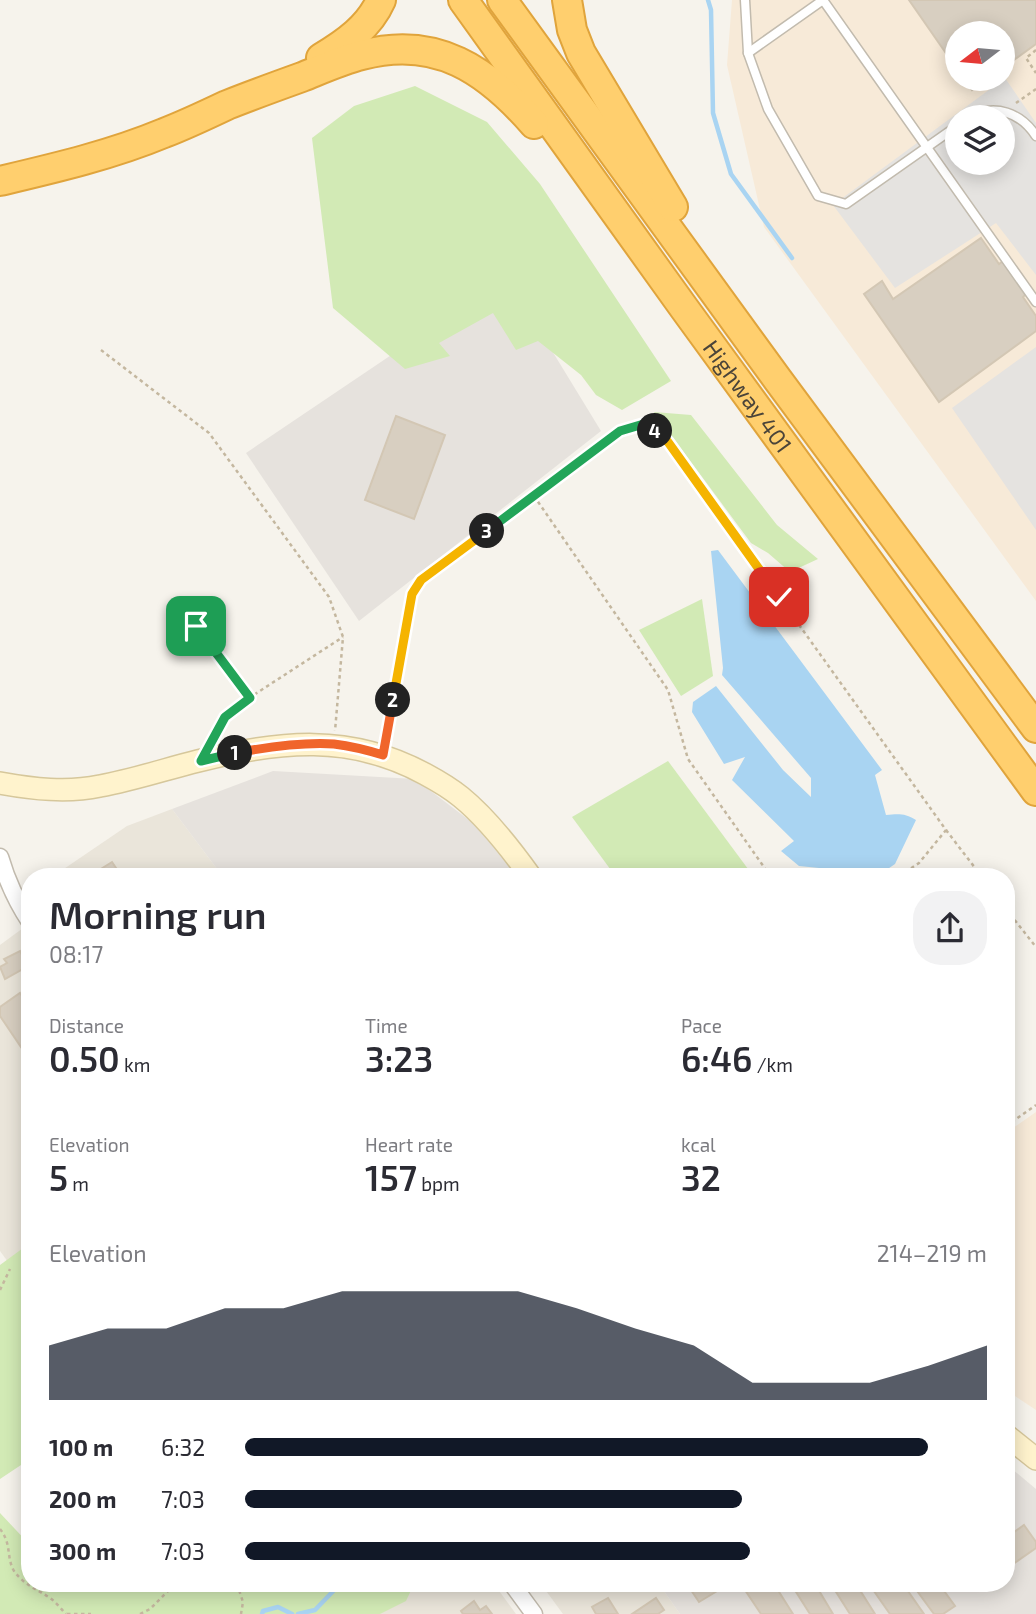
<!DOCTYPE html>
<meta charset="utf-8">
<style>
body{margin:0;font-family:"Exo 2",sans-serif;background:#f2f2f3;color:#2b2b33;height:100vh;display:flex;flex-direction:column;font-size:26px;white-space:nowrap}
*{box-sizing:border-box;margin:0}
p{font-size:23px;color:#7c7c81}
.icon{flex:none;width:38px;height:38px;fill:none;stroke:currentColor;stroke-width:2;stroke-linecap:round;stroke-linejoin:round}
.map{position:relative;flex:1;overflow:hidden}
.side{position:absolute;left:21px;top:868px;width:994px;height:724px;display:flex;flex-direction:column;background:#fff;border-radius:28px;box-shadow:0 4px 18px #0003}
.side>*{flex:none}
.needle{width:46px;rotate:254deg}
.fabs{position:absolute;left:945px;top:21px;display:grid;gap:14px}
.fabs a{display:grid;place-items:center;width:70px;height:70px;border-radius:50%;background:#fff;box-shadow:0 4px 18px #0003;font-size:35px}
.pin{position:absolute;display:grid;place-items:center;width:60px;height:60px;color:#fff;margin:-30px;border-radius:14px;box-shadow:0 4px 10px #0006}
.km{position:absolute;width:35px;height:35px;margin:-18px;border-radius:50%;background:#222;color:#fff;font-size:19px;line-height:35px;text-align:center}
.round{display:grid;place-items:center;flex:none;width:74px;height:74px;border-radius:28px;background:#f2f2f3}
.summary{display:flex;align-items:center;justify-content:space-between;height:119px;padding:0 28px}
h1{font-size:38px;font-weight:600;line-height:52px}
.figures{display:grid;grid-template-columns:repeat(3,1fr);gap:10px;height:119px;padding:7px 28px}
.figures div{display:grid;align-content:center}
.figures b{font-size:35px;font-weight:600}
.figures small{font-size:19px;font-weight:400}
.figures p{font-size:19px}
.chart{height:196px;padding:14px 28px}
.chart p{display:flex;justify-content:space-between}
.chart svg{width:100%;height:126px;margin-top:7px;fill:#111827;opacity:.7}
ul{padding:0 28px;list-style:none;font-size:23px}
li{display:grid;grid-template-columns:112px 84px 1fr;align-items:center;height:52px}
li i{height:18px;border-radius:9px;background:#111827}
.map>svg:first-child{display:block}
.residential{fill:#eae5da}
.commercial{fill:#f7ead8;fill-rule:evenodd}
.industrial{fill:#e6e2dd}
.green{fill:#d2eab5}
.parking{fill:#e5e3e0;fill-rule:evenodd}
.water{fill:#a9d4f2}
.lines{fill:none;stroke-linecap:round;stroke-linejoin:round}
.stream{stroke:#a9d4f2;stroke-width:4.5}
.building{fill:#d8cfc1;stroke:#d3c7b4;stroke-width:2}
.lane-casing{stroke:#c2bbae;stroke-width:11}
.street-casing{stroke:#c2bbae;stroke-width:19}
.secondary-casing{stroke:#d6c79b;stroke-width:24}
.highway-casing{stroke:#e0a43c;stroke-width:32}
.path{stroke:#c4b79f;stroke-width:2.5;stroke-dasharray:3.5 3.5;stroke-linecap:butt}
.lane{stroke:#fff;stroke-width:8}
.street{stroke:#fff;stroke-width:16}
.secondary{stroke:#fff3cd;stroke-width:21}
.highway{stroke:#ffcf6e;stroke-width:28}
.split-1-casing{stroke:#fff;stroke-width:14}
.split-2-casing{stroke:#fff;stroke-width:14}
.split-3-casing{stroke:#fff;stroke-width:14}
.split-4-casing{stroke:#fff;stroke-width:14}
.split-5-casing{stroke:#fff;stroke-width:14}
.split-1{stroke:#22a559;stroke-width:9}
.split-2{stroke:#f0652b;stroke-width:9}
.split-3{stroke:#f5b400;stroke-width:9}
.split-4{stroke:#22a559;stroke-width:9}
.split-5{stroke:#f5b400;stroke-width:9}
.labels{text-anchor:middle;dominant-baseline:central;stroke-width:6;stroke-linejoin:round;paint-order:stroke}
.street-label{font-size:23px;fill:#4b4439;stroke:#fff}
</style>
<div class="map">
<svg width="1036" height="1614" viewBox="0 0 1036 1614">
<rect width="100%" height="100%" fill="#f6f3ec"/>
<g class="residential">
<path d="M172,809L223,877H52L127,826Z"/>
<path d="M30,923V1292L0,1251V945Z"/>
<path d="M386,1584H494L516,1614H346Z"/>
<path d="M541,1584H659L680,1614H563Z"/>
</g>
<g class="commercial">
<path d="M732,0H1036V601L764,227L727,65ZM957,33H1003V79H957ZM957,117H1003V163H957Z"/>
<path d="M1036,1112V1410L1006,1390V1133Z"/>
</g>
<g class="industrial">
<path d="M507,277L601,431L359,621L246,453Z"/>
<path d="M273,771L415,779L486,833L518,877H223L172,809Z"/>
<path d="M1006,1464L1036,1489V1614H680L659,1584H1006Z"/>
</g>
<g class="green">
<path d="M415,86L487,122L540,184L671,381L622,410L596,395L581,375L538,341L516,350L493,313L439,343L450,356L405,369L333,308L312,138L354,106Z"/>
<path d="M654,412L691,415L777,525L818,559L790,572L768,553L751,543Z"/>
<path d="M702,599L713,676L681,696L639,630Z"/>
<path d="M668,761L754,877H616L572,817Z"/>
<path d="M30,1243V1311L28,1313L30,1317V1459L0,1479V1265Z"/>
<path d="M0,1513L30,1545V1584H67L75,1592L87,1584H414L406,1601L380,1614H0Z"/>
</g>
<g class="parking">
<path d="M1005,78L1036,123V275L996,223L895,288L833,205ZM957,117H1003V163H957Z"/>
<path d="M1036,347V530L952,408Z"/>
</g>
<path class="water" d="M718,550L882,770L875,775L886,815C898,814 905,813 916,820L895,864L876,877H822L819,868L799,866L781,851L794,841L732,780L745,757L724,764L692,712L693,702L716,686L783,770L811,797V778L722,675L723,668L711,551Z"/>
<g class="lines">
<g class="stream">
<path d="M708,0L711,10L713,113L731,174L792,258"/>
<path d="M262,1614L263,1611L278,1607L292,1614"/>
<path d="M298,1614L315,1610L340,1584"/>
</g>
</g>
<g class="building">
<path d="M909,0H1036V44L1003,68V33H957V69Z"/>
<path d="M964,79H987L972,90Z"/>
<path d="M981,238L999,264L1003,261L1026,294L1023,297L1036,316V331L939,402L864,294L882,281L893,299Z"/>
<path d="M396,416L445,435L414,519L365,500Z"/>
<path d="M112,862L122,877H88Z"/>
<path d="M20,951L28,966L5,979L0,967L7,963L4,959Z"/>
<path d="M20,993L30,1008V1041L21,1047L0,1016V1007Z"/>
<path d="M1024,1525L1036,1542V1548L1006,1569V1538Z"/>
<path d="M687,1584H719L722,1588L699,1602Z"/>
<path d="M754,1584H774L793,1614H761L745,1590Z"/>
<path d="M791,1584H815L833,1614H810Z"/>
<path d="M831,1584H856L875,1614H850Z"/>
<path d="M869,1584H903L924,1614H890Z"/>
<path d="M912,1584H939L955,1606L943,1614H934Z"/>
<path d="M608,1598L618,1614H596L592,1607Z"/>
<path d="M656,1598L664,1610L658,1614H632Z"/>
<path d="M474,1601L480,1610L486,1606L492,1614H463L461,1611Z"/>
</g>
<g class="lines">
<g class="lane-casing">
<g id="lane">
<path d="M745,0L748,53L768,109L818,196L846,204L957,126"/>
<path d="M823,0L1036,302"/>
<path d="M748,53L823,0"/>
<path d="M970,117C995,103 1021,113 1036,136"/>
</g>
</g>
<g class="street-casing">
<g id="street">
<path d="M0,857C7,881 16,901 30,922"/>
<path d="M512,1584L534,1614"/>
</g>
</g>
<g class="secondary-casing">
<g id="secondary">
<path d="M0,783C33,789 67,793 100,786C133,780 166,769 198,761C279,741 350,733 425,774C438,781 450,788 461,797C488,819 511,849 531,877"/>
<path d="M1006,1435L1036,1459"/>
</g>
</g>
<g class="highway-casing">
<g id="highway">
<path id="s1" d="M463,0L684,308L1036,791"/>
<path d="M502,0L778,380L1036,728"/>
<path d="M567,0L572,30L581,53L673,207"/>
<path d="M321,58C346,43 369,27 381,0"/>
<path d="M0,181C55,168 111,155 164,133C185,125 206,115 227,105C252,95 277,86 302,77C322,69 342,60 362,55C436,35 487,70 534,124"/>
</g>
</g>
<g class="path">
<path d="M1036,50L1026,58L1036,73"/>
<path d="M1016,103L1036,89"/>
<path d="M101,350L209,433L329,597L343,637L335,731"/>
<path d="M534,496L668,690L688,759L771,877"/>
<path d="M196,626L249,698"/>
<path d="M386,738L412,594L421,580L620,431L647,423L668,442L946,830L919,863L898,877"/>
<path d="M213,740L225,717L249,698L343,637"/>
<path d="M946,830L982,877"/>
<path d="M1006,909L1036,947"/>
<path d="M1006,1126L1036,1105"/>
<path d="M0,1290L10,1269"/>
<path d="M0,1529C12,1544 6,1557 14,1571C24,1585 37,1589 50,1598C56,1602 61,1609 66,1614"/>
<path d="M237,1584L243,1602L241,1614"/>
<path d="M67,1614H91"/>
<path d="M140,1614L150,1609L168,1591L193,1584"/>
</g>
<use href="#lane" class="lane"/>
<use href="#street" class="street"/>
<use href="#secondary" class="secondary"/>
<use href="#highway" class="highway"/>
</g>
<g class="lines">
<g class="split-1-casing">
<path id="split-1" d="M196,626L250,698L225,717L201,761L235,753"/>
</g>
<g class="split-2-casing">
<path id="split-2" d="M235,753C267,747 301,742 334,744C350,746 367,750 383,755L393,700"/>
</g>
<g class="split-3-casing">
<path id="split-3" d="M393,700L412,594L421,580L487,531"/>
</g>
<g class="split-4-casing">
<path id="split-4" d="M487,531L620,431L647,423L655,431"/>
</g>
<g class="split-5-casing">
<path id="split-5" d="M655,431L668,442L779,597"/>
</g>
<use href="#split-1" class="split-1"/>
<use href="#split-2" class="split-2"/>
<use href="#split-3" class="split-3"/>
<use href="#split-4" class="split-4"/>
<use href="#split-5" class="split-5"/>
</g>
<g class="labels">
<g class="street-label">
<text stroke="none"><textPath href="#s1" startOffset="488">Highway 401</textPath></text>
</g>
</g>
</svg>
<div class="fabs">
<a><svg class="needle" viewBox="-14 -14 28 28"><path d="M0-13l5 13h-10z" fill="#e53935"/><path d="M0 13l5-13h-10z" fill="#7c7c81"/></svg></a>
<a><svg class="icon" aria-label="layers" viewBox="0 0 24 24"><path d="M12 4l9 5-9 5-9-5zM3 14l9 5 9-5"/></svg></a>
</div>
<div class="pin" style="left:196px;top:626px;background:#1e9e55"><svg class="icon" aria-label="arrive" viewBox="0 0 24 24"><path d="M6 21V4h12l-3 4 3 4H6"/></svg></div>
<div class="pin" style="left:779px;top:597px;background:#d93025"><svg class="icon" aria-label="check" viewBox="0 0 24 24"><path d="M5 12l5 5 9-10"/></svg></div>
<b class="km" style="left:235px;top:753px">1</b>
<b class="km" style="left:393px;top:700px">2</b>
<b class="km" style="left:487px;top:531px">3</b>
<b class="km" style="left:655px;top:431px">4</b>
<section class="side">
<div class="summary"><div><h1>Morning run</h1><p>08:17</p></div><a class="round"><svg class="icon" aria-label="share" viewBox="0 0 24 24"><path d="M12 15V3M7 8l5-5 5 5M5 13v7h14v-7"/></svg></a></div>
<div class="figures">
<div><p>Distance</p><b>0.50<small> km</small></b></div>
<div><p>Time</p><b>3:23</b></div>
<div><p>Pace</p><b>6:46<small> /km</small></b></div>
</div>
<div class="figures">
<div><p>Elevation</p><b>5<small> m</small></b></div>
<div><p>Heart rate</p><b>157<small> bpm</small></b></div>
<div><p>kcal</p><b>32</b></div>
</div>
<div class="chart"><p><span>Elevation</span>214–219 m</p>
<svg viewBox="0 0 160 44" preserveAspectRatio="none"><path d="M0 44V25L10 19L20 19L30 12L40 12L50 6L60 6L70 6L80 6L90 12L100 19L110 25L120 38L130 38L140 38L150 32L160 25V44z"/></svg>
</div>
<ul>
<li><b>100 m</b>6:32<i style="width:92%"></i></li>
<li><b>200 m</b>7:03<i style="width:67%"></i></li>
<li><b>300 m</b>7:03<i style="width:68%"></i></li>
</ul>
</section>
</div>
